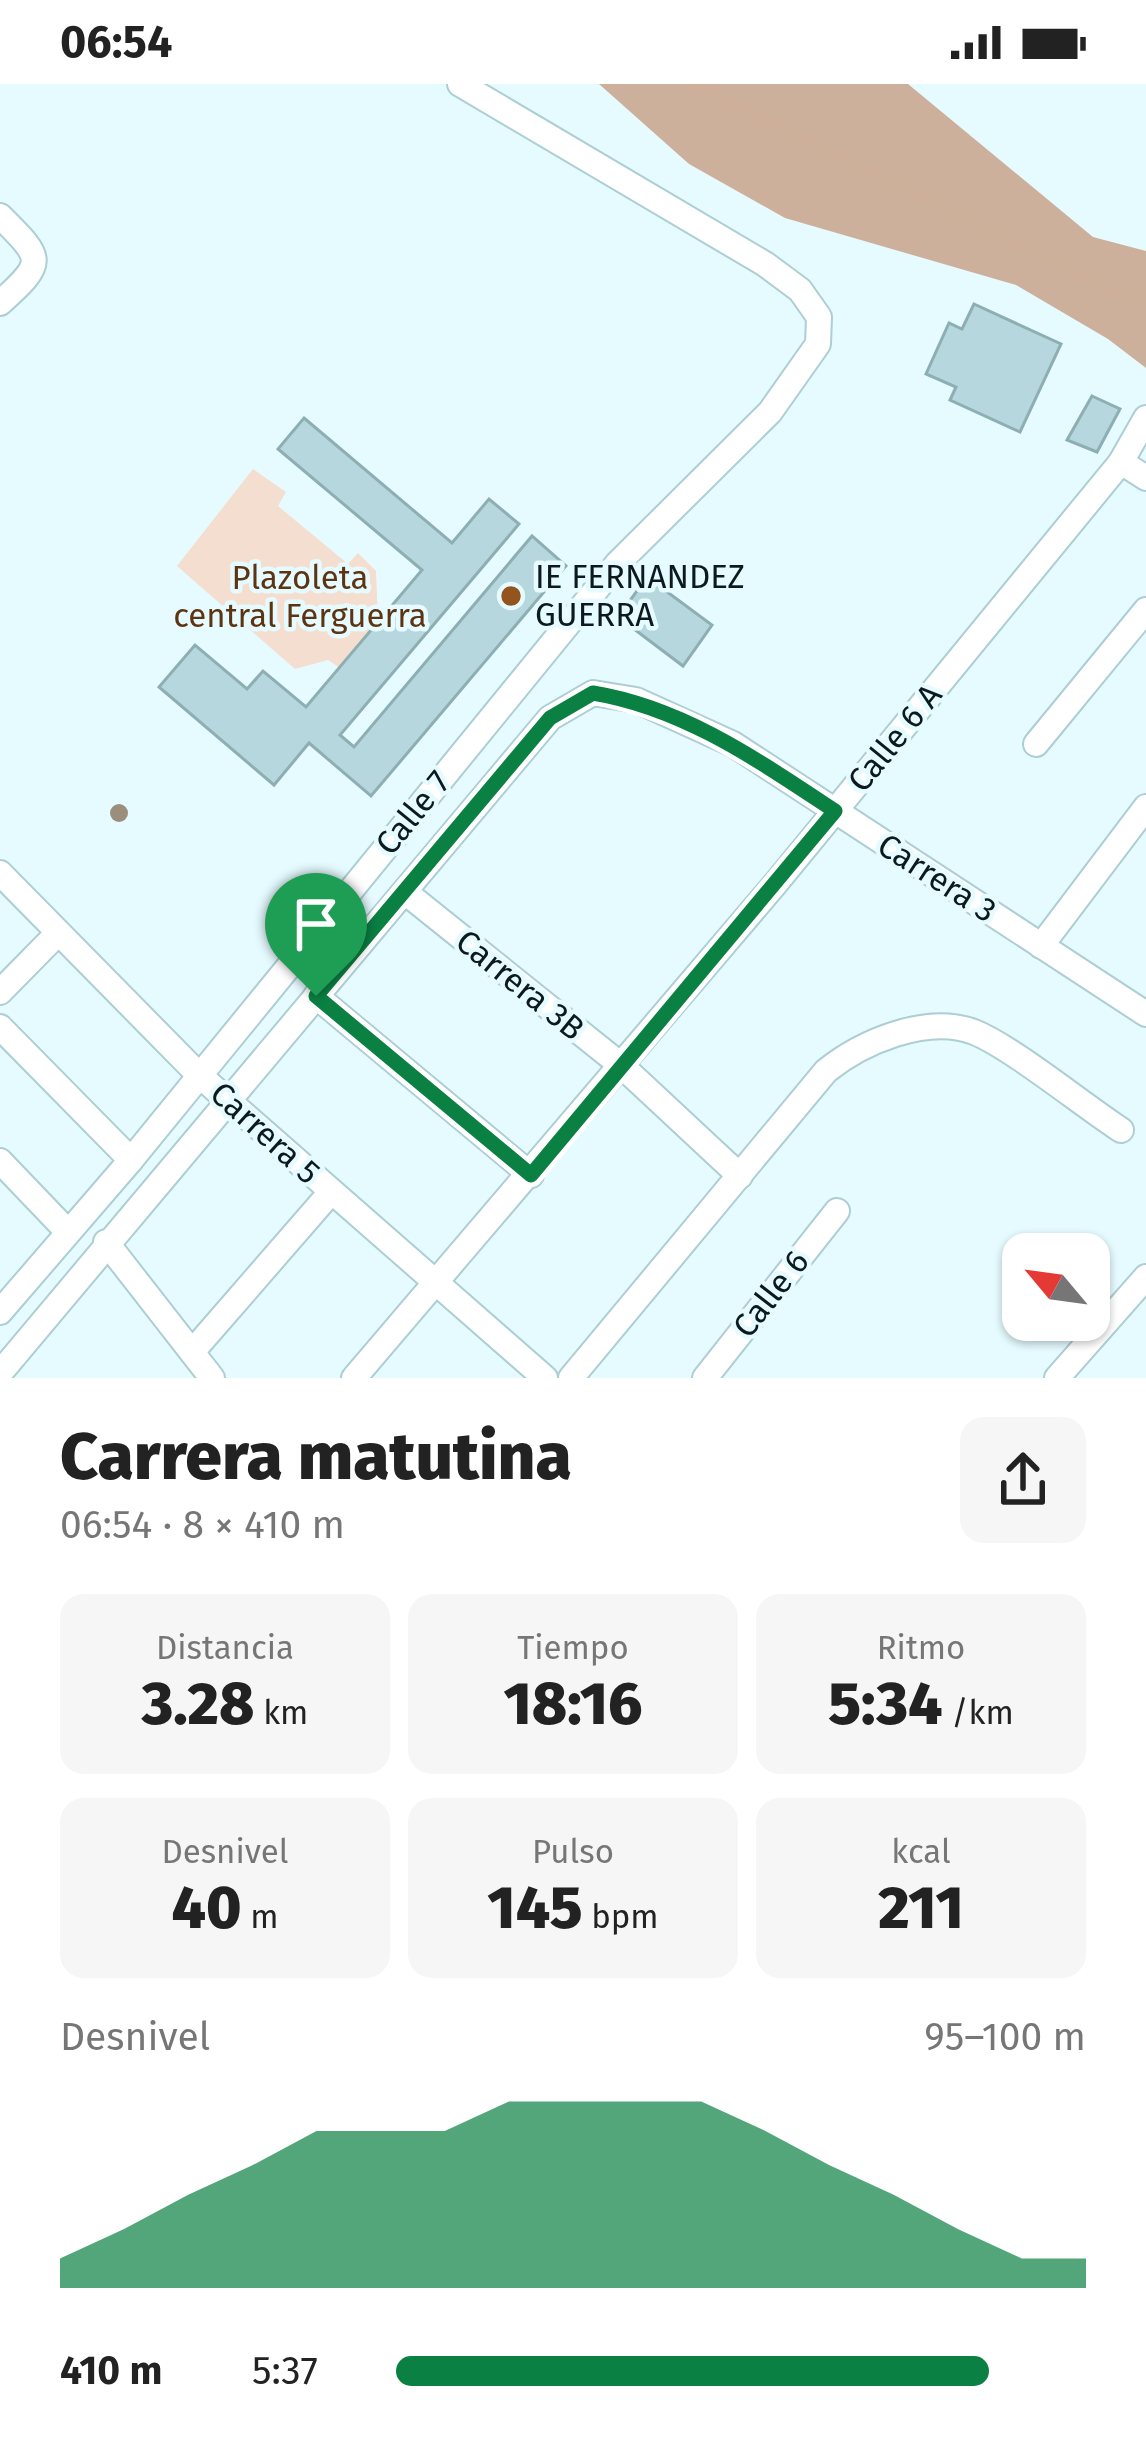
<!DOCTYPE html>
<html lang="es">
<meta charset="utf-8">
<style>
body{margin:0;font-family:"Fira Sans",sans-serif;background:#f6f6f6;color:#222;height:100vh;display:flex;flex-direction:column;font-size:45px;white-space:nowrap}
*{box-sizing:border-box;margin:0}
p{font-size:39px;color:#767676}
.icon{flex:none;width:66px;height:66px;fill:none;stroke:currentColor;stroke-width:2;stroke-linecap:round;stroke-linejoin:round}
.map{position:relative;height:1294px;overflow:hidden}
.drawer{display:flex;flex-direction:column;background:#fff;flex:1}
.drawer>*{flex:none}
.needle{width:78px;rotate:299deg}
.controls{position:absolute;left:1002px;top:1149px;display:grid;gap:24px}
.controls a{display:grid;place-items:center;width:108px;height:108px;border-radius:24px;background:#fff;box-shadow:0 3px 9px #0004;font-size:60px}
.pin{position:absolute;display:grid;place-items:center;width:102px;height:102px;color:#fff;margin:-123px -51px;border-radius:50% 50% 50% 0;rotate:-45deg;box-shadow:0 0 12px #0007}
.pin .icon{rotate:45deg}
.round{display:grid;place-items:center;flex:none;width:126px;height:126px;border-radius:24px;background:#f6f6f6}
.head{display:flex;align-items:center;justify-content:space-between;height:204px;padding:0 60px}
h1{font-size:66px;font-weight:800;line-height:90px}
.metrics{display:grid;grid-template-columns:repeat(3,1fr);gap:18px;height:204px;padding:12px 60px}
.metrics div{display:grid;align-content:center;border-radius:24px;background:#f6f6f6;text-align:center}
.metrics b{font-size:60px;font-weight:800}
.metrics small{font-size:33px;font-weight:400}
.metrics p{font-size:33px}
.chart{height:336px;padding:24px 60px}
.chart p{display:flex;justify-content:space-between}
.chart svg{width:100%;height:216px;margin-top:12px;fill:#0b8043;opacity:.7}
ul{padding:0 60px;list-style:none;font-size:39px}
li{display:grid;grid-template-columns:192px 144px 1fr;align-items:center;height:90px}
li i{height:30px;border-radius:15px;background:#0b8043}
.status{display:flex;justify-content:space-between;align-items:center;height:84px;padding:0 60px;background:#fff;direction:ltr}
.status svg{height:33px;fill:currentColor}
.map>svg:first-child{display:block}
.green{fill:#f4decf}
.forest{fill:#cdb09b}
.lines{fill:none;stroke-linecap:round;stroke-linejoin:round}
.stream{stroke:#cdaf9a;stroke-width:8}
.building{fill:#b5d7dd;stroke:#8dafb4;stroke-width:3}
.street-casing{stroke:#acced4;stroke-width:28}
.street{stroke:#fff;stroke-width:24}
.tree{fill:#9b8e7d}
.route-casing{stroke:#fff;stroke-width:24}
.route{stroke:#0b8043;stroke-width:15}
.poi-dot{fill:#94541d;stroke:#e6fbff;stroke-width:4.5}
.labels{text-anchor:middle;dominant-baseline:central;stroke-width:9;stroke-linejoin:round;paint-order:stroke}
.poi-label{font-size:33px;fill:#0d1a1d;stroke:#e6fbff;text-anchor:start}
.park-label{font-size:33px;fill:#5d3412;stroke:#e6fbff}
.street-label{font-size:33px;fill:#0d1a1d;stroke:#e6fbff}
</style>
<div class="status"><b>06:54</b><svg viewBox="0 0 49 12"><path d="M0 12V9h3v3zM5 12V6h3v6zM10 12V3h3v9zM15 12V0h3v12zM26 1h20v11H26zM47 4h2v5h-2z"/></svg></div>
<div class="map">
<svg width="1146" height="1294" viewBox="0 0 1146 1294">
<rect width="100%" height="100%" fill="#e6fbff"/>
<path class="green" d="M253,385L286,408L278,422L348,480L358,469L376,487L378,538L340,584L328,576L295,585L177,482Z"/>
<path class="forest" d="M599,0H908L1093,153L1146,167V284L1108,255L1016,201L785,134L689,80Z"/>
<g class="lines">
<path class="stream" d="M690,0L1146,222"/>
</g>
<g class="building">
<path d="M974,220L1061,260L1020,348L950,316L956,303L926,290L949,239L962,245Z"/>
<path d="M1092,312L1120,325L1097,368L1067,356Z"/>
<path d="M304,334L452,459L489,415L519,440L340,651L354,663L532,452L566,482L371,712L309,659L274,701L159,603L195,561L247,605L263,587L306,623L422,486L278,365Z"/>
<path d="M647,493L712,541L683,582L618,533Z"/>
</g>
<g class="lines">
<g class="street-casing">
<g id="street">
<path d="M0,132C43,175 47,177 0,219"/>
<path d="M1121,378L1146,394"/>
<path d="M1036,660L1146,526"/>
<path d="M0,789L199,991L545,1294"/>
<path d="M405,808L622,982L740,1092"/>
<path d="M1041,862L1146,723"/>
<path d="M0,908L58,849"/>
<path d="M316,912L531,1091"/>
<path d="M0,943L131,1076"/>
<path d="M0,1077L68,1148"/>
<path d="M106,1158L212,1294"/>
<path d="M0,1228L131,1076L617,480L770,328L818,260L819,233L800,206L765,180L460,0"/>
<path d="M192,1268L331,1108"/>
<path d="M0,1289L550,634L593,609L636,616L733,660L1146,930"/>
<path d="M354,1294L776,799L1121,378L1146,334"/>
<path d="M571,1294L826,987C862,958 927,930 974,948C1010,962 1084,1022 1121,1046"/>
<path d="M705,1294L837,1127"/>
<path d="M1057,1294L1146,1193"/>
</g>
</g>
<use href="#street" class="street"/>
</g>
<circle class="tree" cx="119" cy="729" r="9"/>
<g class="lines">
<g class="route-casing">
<path id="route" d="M593,609C684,624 759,677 835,727L531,1091L316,912L550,634Z"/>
</g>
<use href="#route" class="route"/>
</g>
<circle class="poi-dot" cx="511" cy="512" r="12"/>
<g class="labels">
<g class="poi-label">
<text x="535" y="493">IE FERNANDEZ<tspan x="535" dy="38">GUERRA</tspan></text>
</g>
<g class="park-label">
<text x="300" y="494">Plazoleta<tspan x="300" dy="38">central Ferguerra</tspan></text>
</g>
<g class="street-label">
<text transform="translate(895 654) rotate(-51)">Calle 6 A</text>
<text transform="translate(413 729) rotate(-51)">Calle 7</text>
<text transform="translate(937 794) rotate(33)">Carrera 3</text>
<text transform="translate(520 901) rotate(39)">Carrera 3B</text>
<text transform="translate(265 1049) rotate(42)">Carrera 5</text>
<text transform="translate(771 1210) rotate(-52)">Calle 6</text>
</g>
</g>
</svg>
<div class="controls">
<a><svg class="needle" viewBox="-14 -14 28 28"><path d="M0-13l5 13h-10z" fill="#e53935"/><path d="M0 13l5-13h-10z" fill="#767676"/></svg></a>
</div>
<div class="pin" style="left:316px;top:912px;background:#1e9e55"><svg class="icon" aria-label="arrive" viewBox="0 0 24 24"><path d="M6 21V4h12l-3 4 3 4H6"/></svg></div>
</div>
<section class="drawer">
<div class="head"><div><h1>Carrera matutina</h1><p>06:54 · 8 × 410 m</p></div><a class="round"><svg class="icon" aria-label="share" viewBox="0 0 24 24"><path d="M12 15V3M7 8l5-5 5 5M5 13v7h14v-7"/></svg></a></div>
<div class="metrics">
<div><p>Distancia</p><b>3.28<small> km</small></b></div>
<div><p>Tiempo</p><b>18:16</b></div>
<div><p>Ritmo</p><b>5:34<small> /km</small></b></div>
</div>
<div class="metrics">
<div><p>Desnivel</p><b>40<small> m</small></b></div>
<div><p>Pulso</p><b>145<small> bpm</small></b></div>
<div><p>kcal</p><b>211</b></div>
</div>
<div class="chart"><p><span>Desnivel</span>95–100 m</p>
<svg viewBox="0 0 160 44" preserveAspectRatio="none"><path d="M0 44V38L10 32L20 25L30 19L40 12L50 12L60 12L70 6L80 6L90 6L100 6L110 12L120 19L130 25L140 32L150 38L160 38V44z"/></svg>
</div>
<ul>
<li><b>410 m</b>5:37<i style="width:86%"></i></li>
</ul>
</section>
